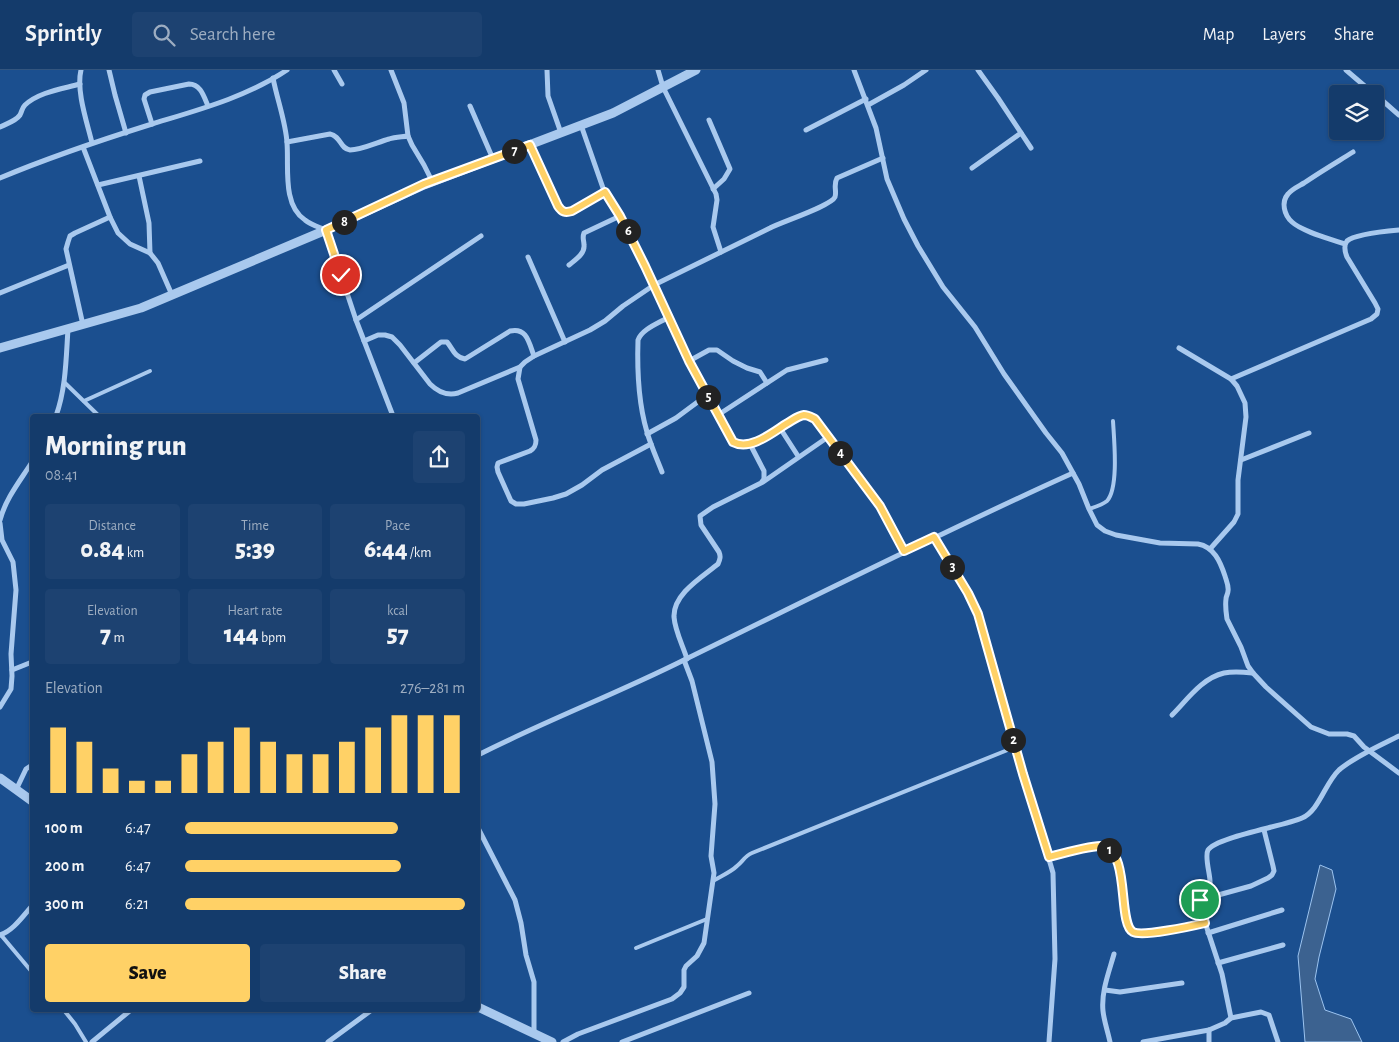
<!DOCTYPE html>
<meta charset="utf-8">
<style>
body{margin:0;font-family:"Alegreya Sans",sans-serif;background:#1d4271;color:#f1f3f6;height:100vh;display:flex;flex-direction:column;font-size:19px;white-space:nowrap}
*{box-sizing:border-box;margin:0}
p{font-size:16px;color:#9dadc1}
.icon{flex:none;width:28px;height:28px;fill:none;stroke:currentColor;stroke-width:2;stroke-linecap:round;stroke-linejoin:round}
.map{position:relative;flex:1;overflow:hidden}
.drawer{position:absolute;left:30px;top:344px;width:450px;height:598px;display:flex;flex-direction:column;background:#143b6b;border-radius:5px;box-shadow:0 1px 4px #0004,0 0 0 1px #33557e}
.drawer>*{flex:none}
.fabs{position:absolute;left:1329px;top:15px;display:grid;gap:10px}
.fabs a{display:grid;place-items:center;width:55px;height:55px;border-radius:5px;background:#143b6b;box-shadow:0 1px 4px #0004,0 0 0 1px #33557e;font-size:25px}
.pin{position:absolute;display:grid;place-items:center;width:42px;height:42px;color:#fff;margin:-21px;border:2px solid #fff;border-radius:50%;box-shadow:0 1px 5px #0007}
.km{position:absolute;width:25px;height:25px;margin:-12px;border-radius:50%;background:#222;color:#fff;font-size:14px;line-height:25px;text-align:center}
.round{display:grid;place-items:center;flex:none;width:52px;height:52px;border-radius:5px;background:#1d4271}
.overview{display:flex;align-items:center;justify-content:space-between;height:85px;padding:0 15px}
h1{font-size:28px;font-weight:800;line-height:38px}
.stats{display:grid;grid-template-columns:repeat(3,1fr);gap:8px;height:85px;padding:5px 15px}
.stats div{display:grid;align-content:center;border-radius:5px;background:#1d4271;text-align:center}
.stats b{font-size:25px;font-weight:800}
.stats small{font-size:14px;font-weight:400}
.stats p{font-size:14px}
.chart{height:140px;padding:10px 15px}
.chart p{display:flex;justify-content:space-between}
.chart svg{width:100%;height:90px;margin-top:5px;stroke:#ffd166;stroke-width:6}
.primary-button{display:flex;gap:10px;margin-top:auto;padding:10px 15px}
.primary-button a{flex:1;height:58px;border-radius:5px;background:#ffd166;color:#111;font-size:20px;font-weight:800;line-height:58px;text-align:center}
.primary-button a+a{background:#1d4271;color:#f1f3f6}
ul{padding:0 15px;list-style:none;font-size:16px}
li{display:grid;grid-template-columns:80px 60px 1fr;align-items:center;height:38px}
li i{height:12px;border-radius:6px;background:#ffd166}
header{display:flex;align-items:center;gap:30px;box-sizing:border-box;height:70px;padding:0 25px;background:#143b6b;border-bottom:1px solid #33557e}
header strong{font-size:24px}
nav{display:flex;gap:28px;margin-inline-start:auto;font-size:18px}
.search{width:350px;height:45px;background:#1d4271;display:flex;align-items:center;gap:12px;box-sizing:border-box;padding:0 18px;border-radius:5px;color:#9dadc1;font-size:19px}
.map>svg:first-child{display:block}
.water{fill:#3c6290;stroke:#9cc4f0}
.lines{fill:none;stroke-linecap:round;stroke-linejoin:round}
.service{stroke:#a9c9ee;stroke-width:4}
.minor{stroke:#a9c9ee;stroke-width:5}
.tertiary{stroke:#a9c9ee;stroke-width:9}
.route-casing{stroke:#fff;stroke-width:10}
.route{stroke:#ffd166;stroke-width:6}
</style>
<header>
<strong>Sprintly</strong>
<div class="search"><svg class="icon" aria-label="search" viewBox="0 0 24 24"><circle cx="10" cy="10" r="6"/><path d="M15 15l6 6"/></svg>Search here</div>
<nav><a>Map</a><a>Layers</a><a>Share</a></nav>
</header>
<div class="map">
<svg width="1399" height="972" viewBox="0 0 1399 972">
<rect width="100%" height="100%" fill="#1b4f8f"/>
<path class="water" d="M1320,795L1332,800L1336,819L1319,887L1315,909L1325,940L1351,949L1362,972H1305L1298,886Z"/>
<g class="lines">
<g class="service">
<path d="M64,312L99,346"/>
<path d="M84,331L150,301"/>
<path d="M1089,439C1095,437 1102,435 1107,431C1119,418 1114,369 1113,351"/>
<path d="M713,811C721,806 731,802 737,796C743,791 745,786 752,783L1015,677"/>
<path d="M1,865L32,902"/>
<path d="M636,878L707,849"/>
<path d="M63,939L75,954L86,972"/>
</g>
<g class="minor">
<path d="M81,0C76,21 87,52 92,73"/>
<path d="M109,0L115,25L126,63"/>
<path d="M334,0L342,14"/>
<path d="M391,0L404,33L408,66L412,75L424,95L432,111"/>
<path d="M547,0L548,26L561,63"/>
<path d="M658,0L663,17L716,124L717,130L713,157L721,182"/>
<path d="M854,0L876,58L887,109L904,149L918,176L943,217L975,257L1004,304L1046,363L1062,383L1079,414L1089,439L1097,455L1105,461L1116,465L1160,473L1198,474C1214,477 1220,491 1225,506C1226,510 1229,516 1228,521C1228,524 1226,526 1226,529C1225,536 1226,542 1227,549L1241,577L1248,596L1253,603L1266,617L1311,657L1329,664H1347L1354,666L1364,677L1399,703"/>
<path d="M978,0L998,28L1031,78"/>
<path d="M1346,0L1374,24"/>
<path d="M273,8C277,29 286,53 287,73C289,96 282,135 305,150C311,155 319,157 326,160L356,250L393,346"/>
<path d="M1375,24L1399,45"/>
<path d="M868,35L904,15L926,0"/>
<path d="M470,36L493,89"/>
<path d="M709,50L730,99L724,109L713,119"/>
<path d="M152,54L144,29L145,25L150,22L189,14C201,14 204,27 208,36"/>
<path d="M581,55L603,118L620,146L654,215L689,291L733,371C750,382 772,363 786,354C792,351 797,346 804,345C808,345 811,347 815,349L873,426L904,481"/>
<path d="M0,57C6,54 16,51 20,45C22,41 22,38 25,35C39,22 62,19 80,14"/>
<path d="M806,60L866,29"/>
<path d="M287,72L330,64C341,66 340,79 350,80C361,80 378,72 389,69C395,67 402,67 408,66"/>
<path d="M530,75L558,136C562,142 565,143 572,141L605,122"/>
<path d="M83,77L110,147L118,163L130,174L150,183L158,193L172,225"/>
<path d="M972,98L1021,63"/>
<path d="M139,106L149,153L150,183"/>
<path d="M0,108C50,87 101,70 152,54C198,40 247,27 287,0"/>
<path d="M98,115L200,91"/>
<path d="M1345,174C1331,169 1303,162 1292,152C1284,145 1281,132 1288,124C1292,119 1299,116 1304,113C1320,102 1337,92 1353,82"/>
<path d="M528,187L565,272"/>
<path d="M569,195C575,190 585,184 584,175C584,170 582,168 584,163L620,146"/>
<path d="M0,223L69,195"/>
<path d="M356,250L481,166"/>
<path d="M83,255L66,179L68,172L70,166L75,163L110,147"/>
<path d="M364,271L378,265H385L392,267L400,275L430,314C438,322 447,326 458,323L520,297"/>
<path d="M1179,278L1231,309L1237,316L1245,333L1246,347L1238,410V444L1234,452L1210,479"/>
<path d="M689,291L709,280H717L733,291L747,298L760,302L767,313"/>
<path d="M414,293L441,272H447C453,279 454,287 465,289L510,261C527,257 529,273 534,286"/>
<path d="M1231,309L1371,249L1377,244L1378,239L1375,233L1347,187C1345,182 1343,176 1347,171C1355,164 1388,161 1399,160"/>
<path d="M718,345L787,300L826,290"/>
<path d="M56,346C66,318 66,289 68,259"/>
<path d="M780,358L798,386"/>
<path d="M647,364L676,348L707,325"/>
<path d="M651,374L602,400L582,415L566,424L553,428L524,434H516L511,431L498,402L497,397L498,393L530,381C535,378 536,375 536,370L518,309L520,297L525,292L534,286L590,260L605,251L623,236L654,215L770,158C781,152 831,136 835,127C837,121 833,115 837,108L883,88"/>
<path d="M1241,390L1309,363"/>
<path d="M662,402C657,389 651,376 647,362C638,332 637,301 638,270C642,259 659,253 669,247"/>
<path d="M763,412L828,367"/>
<path d="M0,450C6,428 20,411 32,392"/>
<path d="M0,453L2,470L13,492L16,520L11,584L12,606L11,619L0,637"/>
<path d="M934,467L968,523L978,544L1023,704L1051,796L1053,803L1055,889L1049,972"/>
<path d="M687,589C683,576 675,561 674,547C673,524 702,507 718,494C720,489 721,487 719,482L701,455L700,446L713,437L761,413L764,409V401L750,374"/>
<path d="M12,600L32,592"/>
<path d="M1172,645C1187,630 1202,608 1224,603C1234,601 1243,602 1253,603"/>
<path d="M478,685C545,651 616,624 684,590C813,527 942,462 1073,403"/>
<path d="M16,720L26,699L32,695"/>
<path d="M478,758L515,830L521,853L526,885L534,912V963"/>
<path d="M1049,787C1060,784 1092,775 1102,776C1131,781 1117,853 1133,862C1142,867 1192,856 1205,853"/>
<path d="M1200,830L1251,816L1268,808L1272,805L1274,801L1273,796L1264,760"/>
<path d="M1208,863L1282,840"/>
<path d="M0,865C13,861 23,846 32,836"/>
<path d="M1218,893L1283,875"/>
<path d="M1105,920L1120,922L1182,913"/>
<path d="M1231,948L1222,904L1200,837C1199,820 1209,825 1210,814C1211,806 1204,787 1208,780C1216,767 1285,756 1302,748C1319,741 1325,713 1339,700C1354,687 1381,675 1399,666"/>
<path d="M92,972L132,939"/>
<path d="M328,972L373,939"/>
<path d="M563,972L578,964L672,929L680,923L684,917V900L686,896L697,886L704,873L714,803L711,786L715,734L712,692L692,611L684,590"/>
<path d="M622,972L749,923"/>
<path d="M1110,972C1108,962 1104,951 1103,941C1101,922 1109,902 1114,884"/>
<path d="M1143,972L1209,960L1225,953L1231,948L1261,942L1269,945L1278,972"/>
<path d="M1209,972V960"/>
</g>
<g class="tertiary">
<path d="M0,278L141,238L326,160L424,115L613,43L696,0"/>
<path d="M0,708L32,731"/>
<path d="M478,937L552,972"/>
</g>
</g>
<g class="lines">
<g class="route-casing">
<path id="route" d="M341,205L326,160L424,114L530,75L558,136C562,142 565,143 572,141L605,122L620,146L645,196L689,291L733,372C750,381 772,363 786,354C792,351 797,346 804,345C808,345 811,347 815,349L880,436L904,481L934,467L968,523L978,544L1023,704L1049,787C1060,784 1092,775 1102,776C1131,781 1117,853 1133,862C1142,867 1192,856 1205,853L1200,837V830"/>
</g>
<use href="#route" class="route"/>
</g>
</svg>
<div class="fabs">
<a><svg class="icon" aria-label="layers" viewBox="0 0 24 24"><path d="M12 4l9 5-9 5-9-5zM3 14l9 5 9-5"/></svg></a>
</div>
<div class="pin" style="left:1200px;top:830px;background:#1e9e55"><svg class="icon" aria-label="arrive" viewBox="0 0 24 24"><path d="M6 21V4h12l-3 4 3 4H6"/></svg></div>
<div class="pin" style="left:341px;top:205px;background:#d93025"><svg class="icon" aria-label="check" viewBox="0 0 24 24"><path d="M5 12l5 5 9-10"/></svg></div>
<b class="km" style="left:1109px;top:780px">1</b>
<b class="km" style="left:1013px;top:670px">2</b>
<b class="km" style="left:952px;top:497px">3</b>
<b class="km" style="left:840px;top:383px">4</b>
<b class="km" style="left:708px;top:327px">5</b>
<b class="km" style="left:628px;top:161px">6</b>
<b class="km" style="left:514px;top:81px">7</b>
<b class="km" style="left:344px;top:152px">8</b>
<section class="drawer">
<div class="overview"><div><h1>Morning run</h1><p>08:41</p></div><a class="round"><svg class="icon" aria-label="share" viewBox="0 0 24 24"><path d="M12 15V3M7 8l5-5 5 5M5 13v7h14v-7"/></svg></a></div>
<div class="stats">
<div><p>Distance</p><b>0.84<small> km</small></b></div>
<div><p>Time</p><b>5:39</b></div>
<div><p>Pace</p><b>6:44<small> /km</small></b></div>
</div>
<div class="stats">
<div><p>Elevation</p><b>7<small> m</small></b></div>
<div><p>Heart rate</p><b>144<small> bpm</small></b></div>
<div><p>kcal</p><b>57</b></div>
</div>
<div class="chart"><p><span>Elevation</span>276–281 m</p>
<svg viewBox="0 0 160 44" preserveAspectRatio="none"><path d="M5 44V12M15 44V19M25 44V32M35 44V38M45 44V38M55 44V25M65 44V19M75 44V12M85 44V19M95 44V25M105 44V25M115 44V19M125 44V12M135 44V6M145 44V6M155 44V6"/></svg>
</div>
<ul>
<li><b>100 m</b>6:47<i style="width:76%"></i></li>
<li><b>200 m</b>6:47<i style="width:77%"></i></li>
<li><b>300 m</b>6:21<i style="width:100%"></i></li>
</ul>
<div class="primary-button"><a>Save</a><a>Share</a></div>
</section>
</div>
